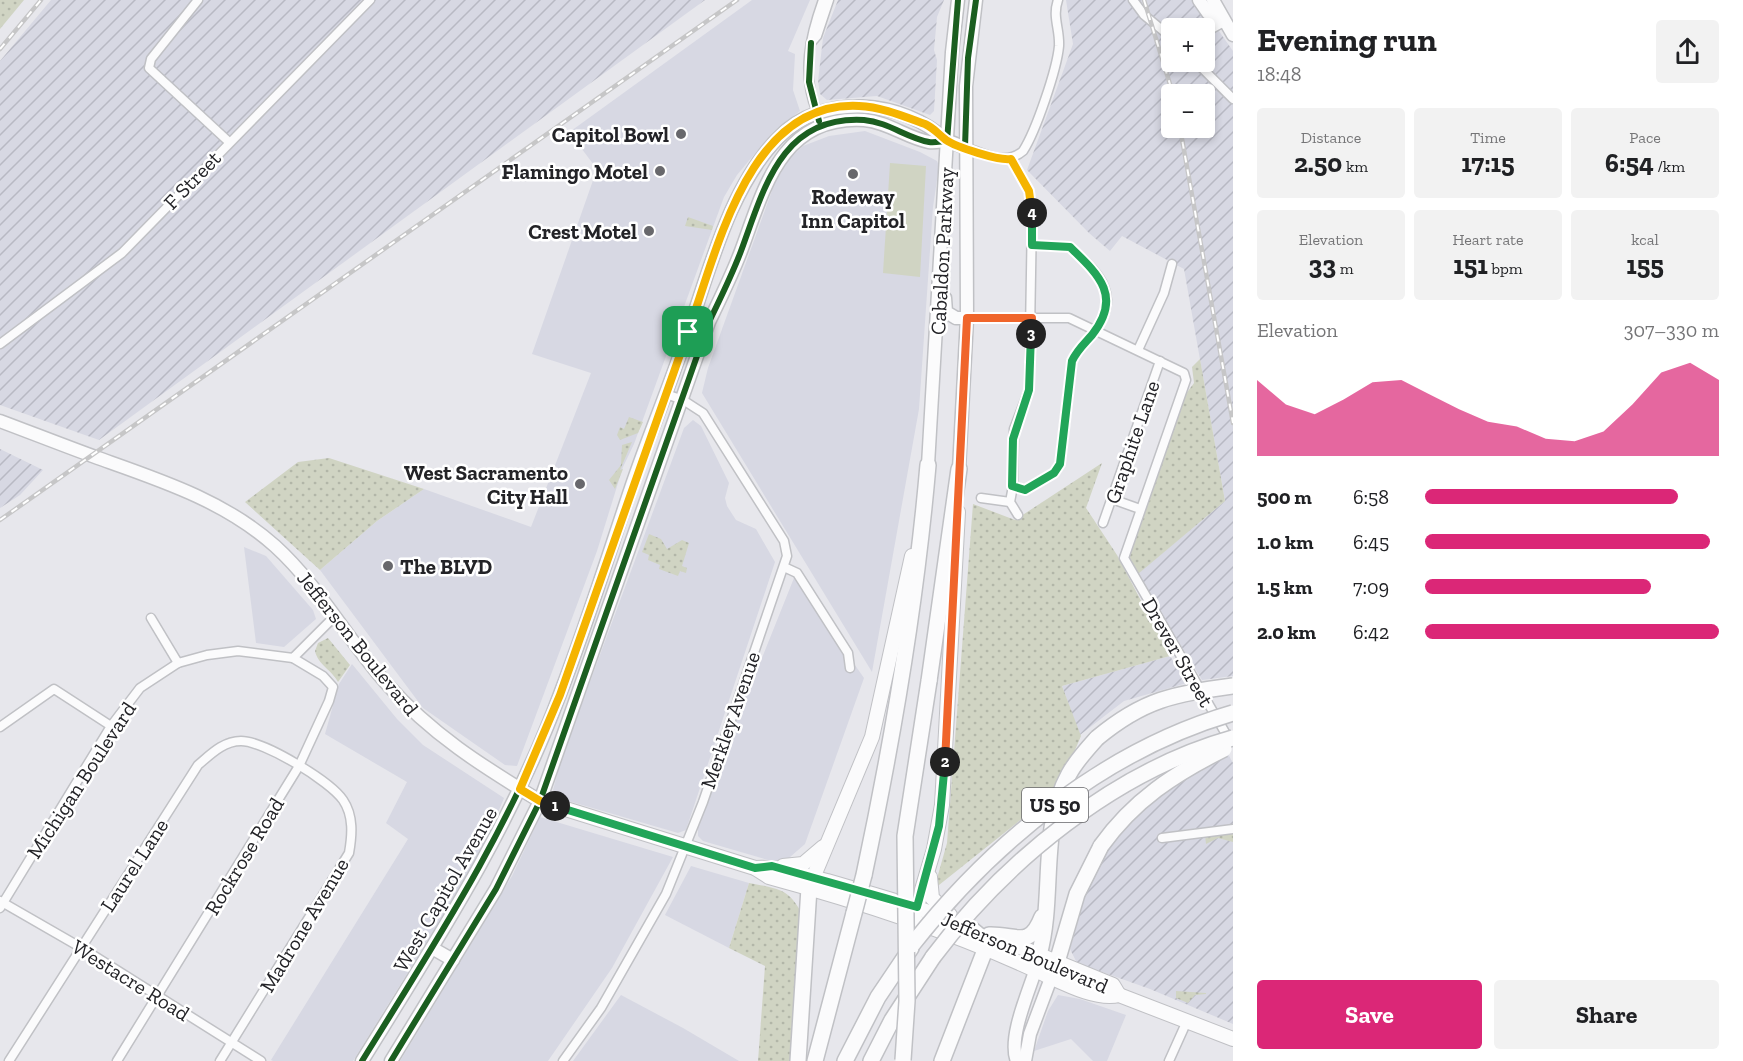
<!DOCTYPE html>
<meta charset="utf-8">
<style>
body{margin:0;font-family:"Zilla Slab",serif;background:#f2f2f2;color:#202124;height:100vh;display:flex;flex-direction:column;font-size:22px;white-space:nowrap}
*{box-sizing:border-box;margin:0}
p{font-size:20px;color:#757577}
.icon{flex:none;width:33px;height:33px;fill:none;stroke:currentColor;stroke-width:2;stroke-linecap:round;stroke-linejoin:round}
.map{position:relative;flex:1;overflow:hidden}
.drawer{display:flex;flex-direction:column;background:#fff;width:510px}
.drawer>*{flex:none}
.fabs{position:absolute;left:1161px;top:18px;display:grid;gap:12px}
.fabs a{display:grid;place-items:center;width:54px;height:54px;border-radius:6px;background:#fff;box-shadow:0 3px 9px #0003;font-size:30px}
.pin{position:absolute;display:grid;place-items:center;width:51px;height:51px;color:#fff;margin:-26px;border-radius:12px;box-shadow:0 3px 9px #0006}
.km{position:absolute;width:30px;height:30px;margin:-15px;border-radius:50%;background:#222;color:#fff;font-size:16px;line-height:30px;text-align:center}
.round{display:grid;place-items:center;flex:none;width:63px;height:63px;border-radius:6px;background:#f2f2f2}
.overview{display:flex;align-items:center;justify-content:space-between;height:102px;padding:0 24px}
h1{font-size:33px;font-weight:800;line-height:45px}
.figures{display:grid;grid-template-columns:repeat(3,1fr);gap:9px;height:102px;padding:6px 24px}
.figures div{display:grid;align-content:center;border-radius:6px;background:#f2f2f2;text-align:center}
.figures b{font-size:26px;font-weight:800}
.figures small{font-size:16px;font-weight:400}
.figures p{font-size:16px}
.chart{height:168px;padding:12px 24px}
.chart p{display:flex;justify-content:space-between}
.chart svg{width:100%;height:108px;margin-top:6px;fill:#db2777;opacity:.7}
.action{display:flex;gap:12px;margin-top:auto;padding:12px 24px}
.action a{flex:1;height:69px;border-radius:6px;background:#db2777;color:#fff;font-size:24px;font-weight:800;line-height:69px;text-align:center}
.action a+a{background:#f2f2f2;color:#202124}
ul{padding:0 24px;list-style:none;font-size:20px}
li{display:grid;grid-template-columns:96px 72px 1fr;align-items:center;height:45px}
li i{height:15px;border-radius:8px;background:#db2777}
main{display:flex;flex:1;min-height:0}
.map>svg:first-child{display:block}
.built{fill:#d7d8e3}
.industrial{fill:url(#industrial-furrows);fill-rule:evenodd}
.grass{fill:url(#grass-dots)}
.garden{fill:#d0d4c3}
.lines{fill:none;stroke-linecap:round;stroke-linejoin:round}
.street-casing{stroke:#c0c1c5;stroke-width:11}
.secondary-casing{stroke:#c0c1c5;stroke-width:15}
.primary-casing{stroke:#c0c1c5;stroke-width:16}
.highway-casing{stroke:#c0c1c5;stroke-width:18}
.street{stroke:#fbfbfc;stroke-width:8}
.secondary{stroke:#fbfbfc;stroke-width:12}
.primary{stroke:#fbfbfc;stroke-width:14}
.highway{stroke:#fbfbfc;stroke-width:15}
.rail-casing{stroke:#c6c6c7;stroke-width:4.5}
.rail{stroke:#fff;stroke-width:2;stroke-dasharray:7;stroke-linecap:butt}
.highway-bridge-casing{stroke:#c0c1c5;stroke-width:18;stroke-linecap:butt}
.highway-bridge{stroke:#fbfbfc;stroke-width:15}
.cycleway-casing{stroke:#fff;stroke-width:10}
.cycleway{stroke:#1b5e20;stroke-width:6}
.split-1-casing{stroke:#fff;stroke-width:12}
.split-2-casing{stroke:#fff;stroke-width:12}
.split-3-casing{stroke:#fff;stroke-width:12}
.split-4-casing{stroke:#fff;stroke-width:12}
.split-5-casing{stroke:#fff;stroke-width:12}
.split-1{stroke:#f5b400;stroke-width:8}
.split-2{stroke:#22a559;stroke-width:8}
.split-3{stroke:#f0652b;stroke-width:8}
.split-4{stroke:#22a559;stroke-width:8}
.split-5{stroke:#f5b400;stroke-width:8}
.poi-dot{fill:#68686c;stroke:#fff;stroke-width:2}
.labels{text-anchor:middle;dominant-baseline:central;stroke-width:5;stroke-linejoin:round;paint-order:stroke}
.shield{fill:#fff;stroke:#656568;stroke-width:1.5}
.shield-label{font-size:20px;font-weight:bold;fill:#232327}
.poi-label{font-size:21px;font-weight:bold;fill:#232327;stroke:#fff;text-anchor:end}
.street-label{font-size:21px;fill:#232327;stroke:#fff}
</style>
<main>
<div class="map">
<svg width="1233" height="1061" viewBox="0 0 1233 1061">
<defs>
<pattern id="industrial-furrows" width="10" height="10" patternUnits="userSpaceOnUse" patternTransform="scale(1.5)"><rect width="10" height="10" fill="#d7d8e3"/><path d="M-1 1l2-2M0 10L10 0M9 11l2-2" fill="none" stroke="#b8b9c3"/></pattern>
<pattern id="grass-dots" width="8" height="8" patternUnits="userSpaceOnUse" patternTransform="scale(1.5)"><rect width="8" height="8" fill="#d0d4c3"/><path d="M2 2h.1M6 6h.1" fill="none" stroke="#b2b6a8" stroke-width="1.8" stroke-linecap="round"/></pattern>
</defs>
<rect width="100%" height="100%" fill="#e7e7ec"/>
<g class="built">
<path d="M752,0H810L788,51L795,54L793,90L800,111L773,132L737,175L724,197L634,444L623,467L597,551L517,766L505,765L423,708L320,570L377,521L424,489L531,527L591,373L532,354L597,169L578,144L564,136Z"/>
<path d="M865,131L920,152L937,161L939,166L933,207L919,409L872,672L702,393L708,368L774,185L789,159L803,146L829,136Z"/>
<path d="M693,420L701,426L729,483L725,498L727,506L736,520L756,529L775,562L686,830L678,833L558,798L553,790L561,760L684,428Z"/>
<path d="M244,547L266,556L313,610L316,619L284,647L256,643Z"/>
<path d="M794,578L864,678L805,844L782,864L703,841L698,836V826L741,703L747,690L750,688Z"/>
<path d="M352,664L397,719L423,745L504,798L480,856L353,1061H273L271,1060L408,839L386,823L407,782L325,734L339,684Z"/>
<path d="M540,817L673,857L612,968L548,1061H400L512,876Z"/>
<path d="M691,866L749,883L729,948L665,915Z"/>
<path d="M621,995L683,1028L739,1061H573Z"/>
<path d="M1058,995L1080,999L1126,1015L1107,1061H1093L1071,1039L1034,1051L1048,1011Z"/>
</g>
<g class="industrial">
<path d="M51,0H705L99,440L0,405V61Z"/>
<path d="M838,0H944L937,17L934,50L937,60L934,111L930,115L877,96L827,100L820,94L818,81L823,38Z"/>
<path d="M1066,0H1197L1233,51V676L1202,680L1137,574L1225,501L1184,269L1122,236L1110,251L1089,233L1027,170L1073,44ZM1172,28H1204V62H1172ZM1172,94H1204V128H1172Z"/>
<path d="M0,449L43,470L20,495L0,508Z"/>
<path d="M1170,656L1187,683L1124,701L1080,735L1062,686Z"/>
<path d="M1228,754L1233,763V1024L1150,989L1077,963L1070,949L1089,882L1113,838L1148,799Z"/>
</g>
<g class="grass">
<path d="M0,0H24L0,29Z"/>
<path d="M688,217L713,226L712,230L685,226Z"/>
<path d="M1200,359L1225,501L1138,574L1129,561V554L1185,395L1194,383L1192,367Z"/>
<path d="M629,417L643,422L638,433L620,440L617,435L620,427L624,429Z"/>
<path d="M632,442L620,470L623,469L615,489L609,480L621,465L622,445Z"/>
<path d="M329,458L424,489L377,521L320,570L245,502L298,462Z"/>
<path d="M1102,463L1086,508L1117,555L1170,656L1062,686L1081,736L1058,790L934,889L947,843L973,504L1015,520Z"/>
<path d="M649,534L661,539L667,549L682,540L689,543L682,566L687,568L686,573L680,571L678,576L659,569L660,565L648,560L649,555L642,552Z"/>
<path d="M328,638L350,665L338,682C332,670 318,665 315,651L318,643Z"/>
<path d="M1233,831V842L1218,838L1206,844L1205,835Z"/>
<path d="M749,883C774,888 788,887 801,912L792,1061H758L765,966L729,948Z"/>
<path d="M1176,991L1206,993V994L1195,995L1188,1003L1176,998Z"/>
</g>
<path class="garden" d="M890,163L926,166L920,277L883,273Z"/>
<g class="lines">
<g class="street-casing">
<g id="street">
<path d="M198,0L151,59L149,68L229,142"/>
<path d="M1133,0L1144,15L1172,38"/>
<path d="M1204,33L1224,22"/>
<path d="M811,43L817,36L829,0"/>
<path d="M1196,62L1233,99"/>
<path d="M817,112C801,74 810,36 823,0"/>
<path d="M965,147C984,154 1006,166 1023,151C1036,131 1057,69 1059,46C1060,29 1052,17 1058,0"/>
<path d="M1011,159L1029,191L1032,215L1029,390L1014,429L1013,486L1025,490L1054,473L1060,464L1072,361C1077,350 1084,344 1092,335C1124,295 1099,274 1070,247L1032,245"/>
<path d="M967,318H1069L1184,373L1186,380L1124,558L1230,741"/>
<path d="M0,344L122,253L370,0"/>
<path d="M1138,350L1164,293L1172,264"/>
<path d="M1013,486L1010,502L1018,515"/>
<path d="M981,498L1010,502"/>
<path d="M1112,499L1140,509"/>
<path d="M1103,523L1160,361"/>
<path d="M784,567L797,573L848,653L850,668"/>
<path d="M151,618L178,663"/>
<path d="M0,727L54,689L111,726"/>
<path d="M1162,838L1233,829"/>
<path d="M0,901L80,947L261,1061"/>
<path d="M0,908L111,726L140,688L178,663L207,655L238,651L293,658L335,616"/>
<path d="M9,1061L198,765C210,755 223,741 241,741C264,741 330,781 343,800C354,816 352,836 349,853L220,1061"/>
<path d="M117,1061L299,766L329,701L333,687L323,676L293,658"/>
<path d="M563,1061L601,1008L666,894L703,802L787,556L784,541L703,413L683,400L666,394"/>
<path d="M1169,1061L1187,1021"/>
</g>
</g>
<g class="secondary-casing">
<g id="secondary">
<path d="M1199,0L1208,13L1224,22"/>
<path d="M1213,0L1233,35"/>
<path d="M945,298L946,312L956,318H967"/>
<path d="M0,421C32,433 65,446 98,458C160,480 225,501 275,546C319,586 347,639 386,683C431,734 482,766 540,801"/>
<path d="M928,465L952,52L958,0"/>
<path d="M959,469L967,318L966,86L976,0"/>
<path d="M432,948L453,960"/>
<path d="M362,1061C437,940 510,828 560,694C587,624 609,553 633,482C649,435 669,388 685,340C709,274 728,189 778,138C822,92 903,99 947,141"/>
<path d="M391,1061L496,889L540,801L709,322C720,299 732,275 741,251C764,189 781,115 864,120C888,122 907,138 929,142C935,143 942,141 947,141C953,142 959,146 965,147"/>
<path d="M1017,1061C1007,1037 1031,987 1038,962"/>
<path d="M1025,1061L1030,1034L1057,962"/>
</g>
</g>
<g class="primary-casing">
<g id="primary">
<path d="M540,801L755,868L769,877C861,902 951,931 1037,971C1060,981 1095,1001 1119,995L1233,1039"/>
<path d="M783,866L803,864L823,847"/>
<path d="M755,868C780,866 803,875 827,881C875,895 923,908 969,927"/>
<path d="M930,877L932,898L950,915"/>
<path d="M813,878L872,737L912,556"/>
<path d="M913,920L934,849L942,805L958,512"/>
<path d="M998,938L1113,985L1119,995"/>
</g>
</g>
<g class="highway-casing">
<g id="highway">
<path d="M929,681L959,469"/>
<path d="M864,875C893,739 916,604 928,465"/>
<path d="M989,935C1016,934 1029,950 1042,917"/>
<path d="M1039,955C1055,897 1039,828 1069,774C1076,761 1087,749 1097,738"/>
<path d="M1057,962L1077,894L1101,846"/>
<path d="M798,1061L809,888L813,878"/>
<path d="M815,1061L854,913"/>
<path d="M845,1061L878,997L911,948"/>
<path d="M871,1061L892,1020L933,957"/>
<path d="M942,1061L985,950L981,937L969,927"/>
</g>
</g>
<use href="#street" class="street"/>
<use href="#secondary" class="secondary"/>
<use href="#primary" class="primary"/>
<use href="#highway" class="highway"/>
<g class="rail-casing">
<g id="rail">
<path d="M1144,0L1173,94"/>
<path d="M0,49L41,0"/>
<path d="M1180,128L1233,423"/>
<path d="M0,520L737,0"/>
</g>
</g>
<use href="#rail" class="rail"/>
<g class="highway-bridge-casing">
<g id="highway-bridge">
<path d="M1097,738C1144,699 1174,694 1233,686"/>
<path d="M1101,846C1134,800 1174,774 1224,749"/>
<path d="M854,913L864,875"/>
<path d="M912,945C993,842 1105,750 1233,713"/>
<path d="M933,957C1005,861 1115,771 1233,738"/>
<path d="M903,1060L907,1001L905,836L929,681"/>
</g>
</g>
<use href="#highway-bridge" class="highway-bridge"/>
<g class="cycleway-casing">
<g id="cycleway">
<path d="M811,43L809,82L819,121"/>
<path d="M947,141L958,0"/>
<path d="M362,1061C437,940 510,828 560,694C587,624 609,553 633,482C649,435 669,388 685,340C709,274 728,189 778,138C822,92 903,99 947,141"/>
<path d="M391,1061L496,889L540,801L709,322C720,299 732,275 741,251C764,189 781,115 864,120C888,122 907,138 929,142C935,143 942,141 947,141C953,142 959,146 965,147L968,58L976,0"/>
</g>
</g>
<use href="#cycleway" class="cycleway"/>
</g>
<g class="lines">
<g class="split-1-casing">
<path id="split-1" d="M555,806L540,801L520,789L560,695L688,332"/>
</g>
<g class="split-2-casing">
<path id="split-2" d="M555,806L755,868L772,866L917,907L939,826L945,762"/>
</g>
<g class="split-3-casing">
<path id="split-3" d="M945,762L967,318H1032L1031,334"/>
</g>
<g class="split-4-casing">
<path id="split-4" d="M1031,334L1029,390L1013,439L1012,486L1025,490L1054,473L1060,464L1072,361C1077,350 1084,344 1092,335C1123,296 1098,274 1070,247L1032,245V213"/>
</g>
<g class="split-5-casing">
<path id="split-5" d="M688,332C717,252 748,100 859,106C882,107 903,116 925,124C934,128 938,134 946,140C956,147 999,161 1011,159L1029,191L1032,213"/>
</g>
<use href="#split-1" class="split-1"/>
<use href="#split-2" class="split-2"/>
<use href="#split-3" class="split-3"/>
<use href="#split-4" class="split-4"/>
<use href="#split-5" class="split-5"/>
</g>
<g class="poi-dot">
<circle cx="681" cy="134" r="6"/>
<circle cx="660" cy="171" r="6"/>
<circle cx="853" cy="174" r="6"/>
<circle cx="649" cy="231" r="6"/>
<circle cx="580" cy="484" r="6"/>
<circle cx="388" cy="566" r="6"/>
</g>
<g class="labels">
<rect class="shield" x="1022" y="788" width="66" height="34" rx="4.5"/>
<g class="shield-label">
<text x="1055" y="805">US 50</text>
</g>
<g class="poi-label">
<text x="669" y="134">Capitol Bowl</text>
<text x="648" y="171">Flamingo Motel</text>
<text x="853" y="196" text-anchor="middle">Rodeway<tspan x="853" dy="24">Inn Capitol</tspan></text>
<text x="637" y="231">Crest Motel</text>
<text x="568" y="472">West Sacramento<tspan x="568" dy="24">City Hall</tspan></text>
<text x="400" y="566" text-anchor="start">The BLVD</text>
</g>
<g class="street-label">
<text transform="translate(192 180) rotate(-46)">F Street</text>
<text transform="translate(942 251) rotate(-87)">Cabaldon Parkway</text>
<text transform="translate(1132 442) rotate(-71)">Graphite Lane</text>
<text transform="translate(358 643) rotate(51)">Jefferson Boulevard</text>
<text transform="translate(1178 652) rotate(60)">Drever Street</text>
<text transform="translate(730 720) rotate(-71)">Merkley Avenue</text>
<text transform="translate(81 780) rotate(-57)">Michigan Boulevard</text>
<text transform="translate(244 856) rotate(-59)">Rockrose Road</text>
<text transform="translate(134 865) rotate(-57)">Laurel Lane</text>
<text transform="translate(445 889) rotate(-60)">West Capitol Avenue</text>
<text transform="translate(304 925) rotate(-59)">Madrone Avenue</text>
<text transform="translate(1025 952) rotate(23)">Jefferson Boulevard</text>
<text transform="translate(131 980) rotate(32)">Westacre Road</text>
</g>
</g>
</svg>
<div class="fabs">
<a>+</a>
<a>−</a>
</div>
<div class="pin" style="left:688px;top:332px;background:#1e9e55"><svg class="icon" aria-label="arrive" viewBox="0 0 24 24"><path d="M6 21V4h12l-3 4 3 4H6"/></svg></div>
<b class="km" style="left:555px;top:806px">1</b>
<b class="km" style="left:945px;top:762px">2</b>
<b class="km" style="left:1031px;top:334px">3</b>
<b class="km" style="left:1032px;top:213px">4</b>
</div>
<section class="drawer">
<div class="overview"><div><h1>Evening run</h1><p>18:48</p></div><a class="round"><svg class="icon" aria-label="share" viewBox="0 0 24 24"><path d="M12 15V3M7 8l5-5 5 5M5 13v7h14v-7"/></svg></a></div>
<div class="figures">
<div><p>Distance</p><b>2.50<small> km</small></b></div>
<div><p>Time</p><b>17:15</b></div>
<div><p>Pace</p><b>6:54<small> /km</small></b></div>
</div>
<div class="figures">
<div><p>Elevation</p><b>33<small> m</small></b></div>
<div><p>Heart rate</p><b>151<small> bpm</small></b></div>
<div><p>kcal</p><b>155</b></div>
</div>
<div class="chart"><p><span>Elevation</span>307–330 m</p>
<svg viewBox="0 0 160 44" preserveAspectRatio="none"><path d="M0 44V13L10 23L20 27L30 21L40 14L50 13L60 19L70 25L80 30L90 32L100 37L110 38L120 34L130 23L140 10L150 6L160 13V44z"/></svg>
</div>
<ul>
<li><b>500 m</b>6:58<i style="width:86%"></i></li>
<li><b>1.0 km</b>6:45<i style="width:97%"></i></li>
<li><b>1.5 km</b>7:09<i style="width:77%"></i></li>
<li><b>2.0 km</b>6:42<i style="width:100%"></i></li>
</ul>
<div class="action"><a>Save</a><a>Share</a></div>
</section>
</main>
